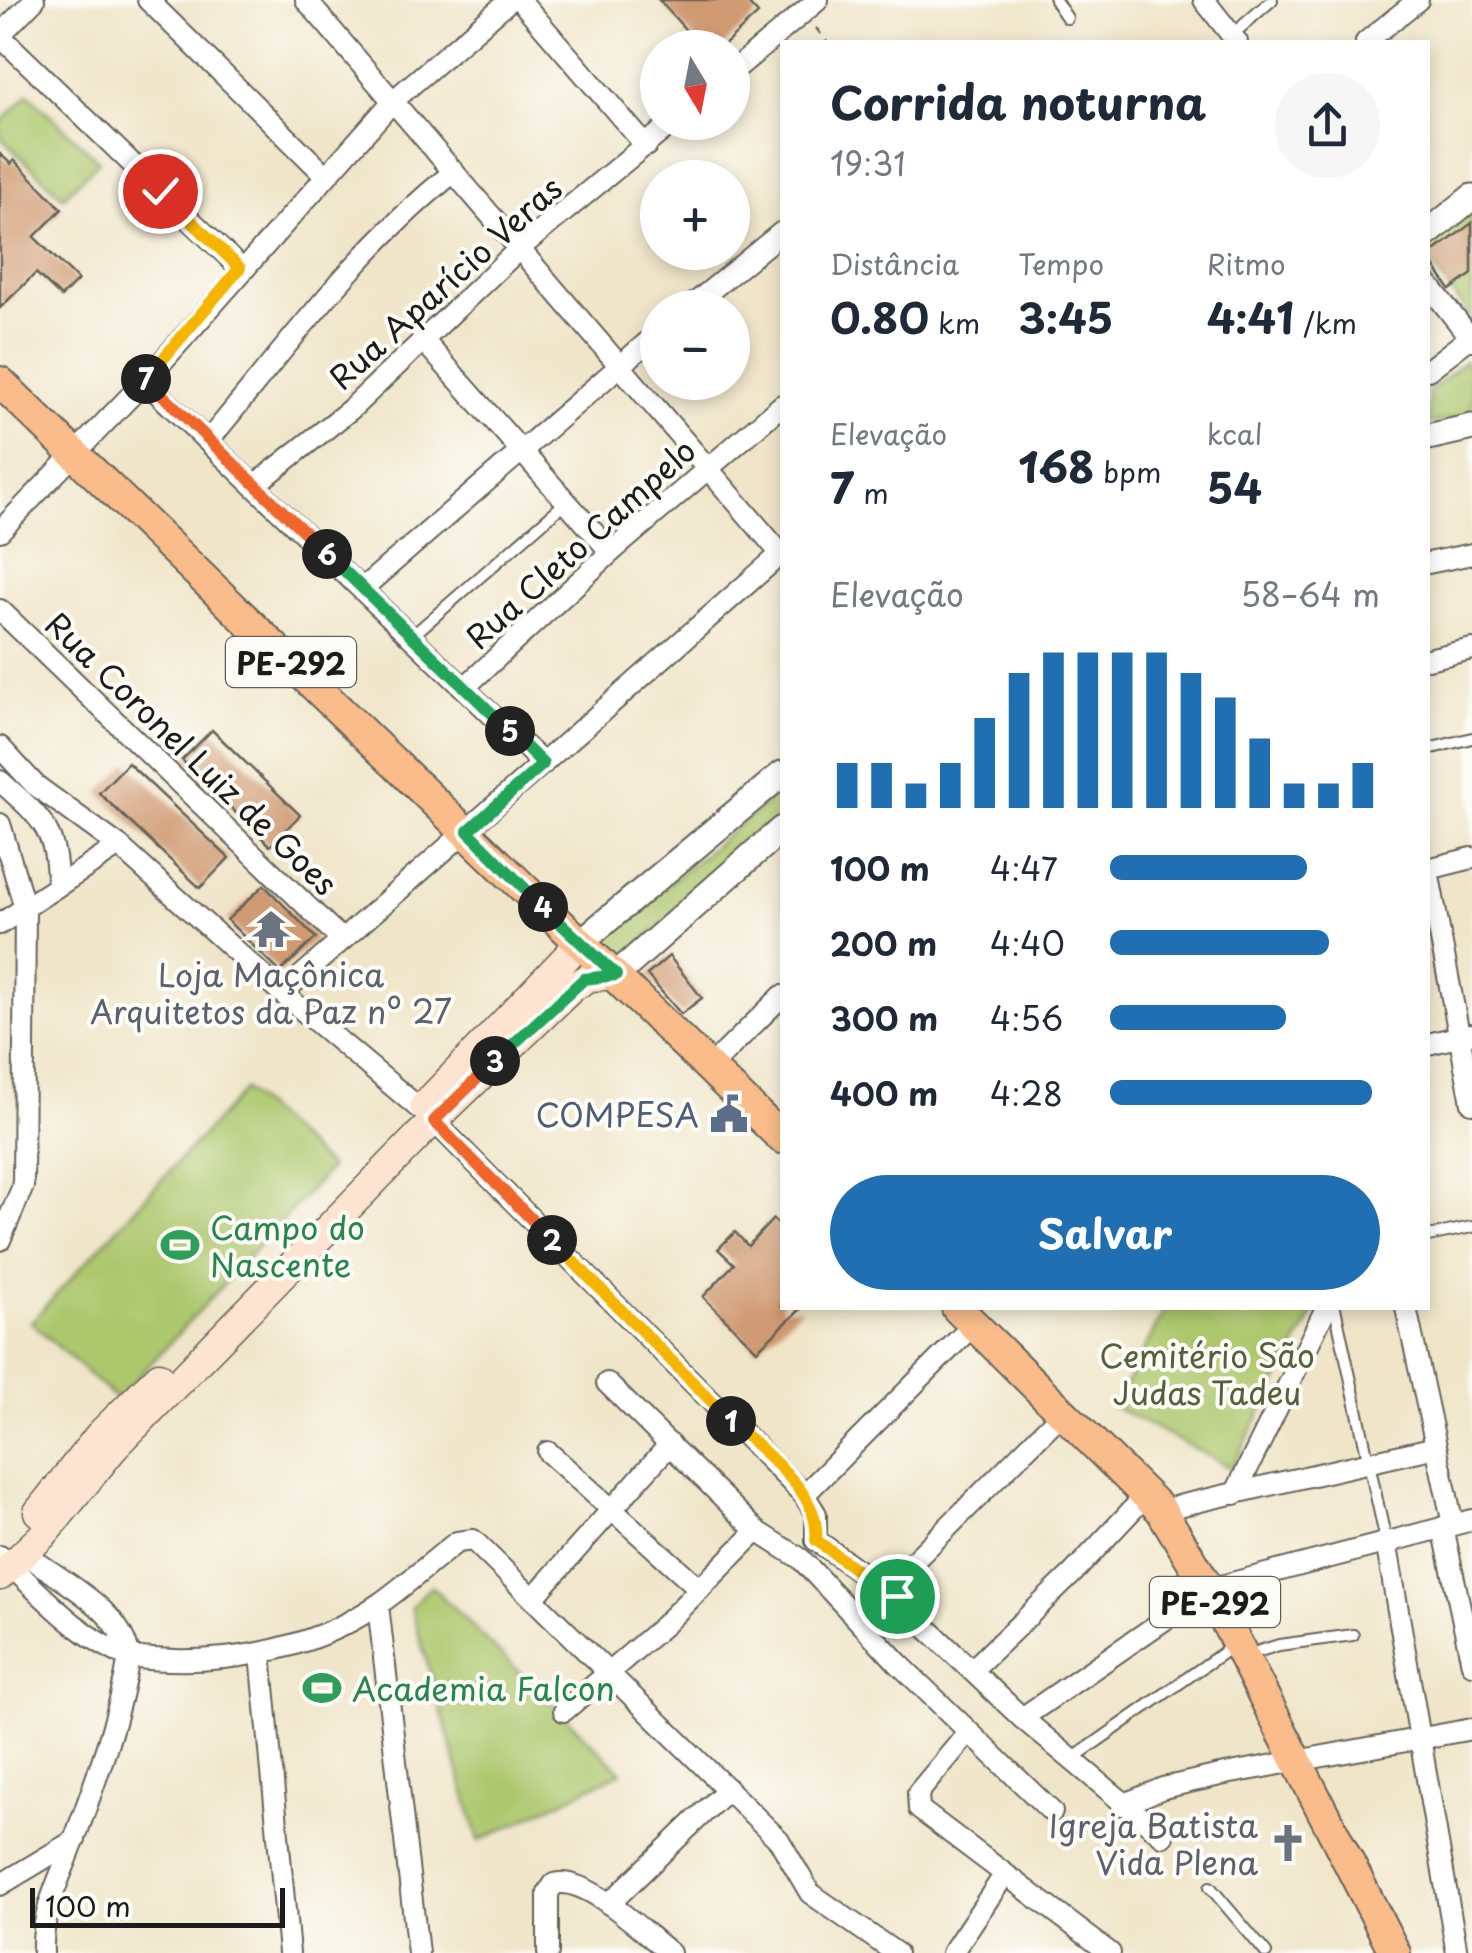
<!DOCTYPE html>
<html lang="pt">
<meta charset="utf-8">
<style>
body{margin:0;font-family:"Playpen Sans",sans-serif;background:#f6f6f7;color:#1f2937;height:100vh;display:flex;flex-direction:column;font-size:38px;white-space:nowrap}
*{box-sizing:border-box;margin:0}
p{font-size:32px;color:#747a83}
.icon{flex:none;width:55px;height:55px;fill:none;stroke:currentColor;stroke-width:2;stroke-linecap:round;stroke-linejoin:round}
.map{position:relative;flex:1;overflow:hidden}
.panel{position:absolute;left:780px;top:40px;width:650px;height:1270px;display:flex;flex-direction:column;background:#fff;border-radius:0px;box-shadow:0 5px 15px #0003}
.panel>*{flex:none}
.needle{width:65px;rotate:170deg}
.tools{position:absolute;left:640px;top:30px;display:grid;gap:20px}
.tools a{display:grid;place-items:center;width:110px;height:110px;border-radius:50%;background:#fff;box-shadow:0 5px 15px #0003;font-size:50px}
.scale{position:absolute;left:30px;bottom:25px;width:255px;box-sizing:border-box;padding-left:10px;border:5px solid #1c1c1c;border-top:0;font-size:28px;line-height:35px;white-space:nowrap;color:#1c1c1c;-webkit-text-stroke:8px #fdfcf7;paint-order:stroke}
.pin{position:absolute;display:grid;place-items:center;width:85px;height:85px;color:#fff;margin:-42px;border:5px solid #fff;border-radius:50%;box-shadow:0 2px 10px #0007}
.km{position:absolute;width:50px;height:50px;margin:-25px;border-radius:50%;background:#222;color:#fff;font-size:28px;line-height:50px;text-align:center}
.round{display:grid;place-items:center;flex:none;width:105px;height:105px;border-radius:52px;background:#f6f6f7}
.head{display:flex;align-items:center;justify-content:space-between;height:170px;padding:0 50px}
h1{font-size:45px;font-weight:700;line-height:75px}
.metrics{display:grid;grid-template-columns:repeat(3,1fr);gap:15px;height:170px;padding:10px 50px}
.metrics div{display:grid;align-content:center}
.metrics b{font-size:42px;font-weight:700}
.metrics small{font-size:28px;font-weight:400}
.metrics p{font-size:28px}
.chart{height:280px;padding:20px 50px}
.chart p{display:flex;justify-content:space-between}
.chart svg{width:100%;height:180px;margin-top:10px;stroke:#1f6fb2;stroke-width:6}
.button{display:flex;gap:20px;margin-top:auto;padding:20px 50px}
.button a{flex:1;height:115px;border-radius:60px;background:#1f6fb2;color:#fff;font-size:40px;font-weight:700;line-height:115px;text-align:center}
ul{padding:0 50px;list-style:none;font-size:32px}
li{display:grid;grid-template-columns:160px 120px 1fr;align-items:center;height:75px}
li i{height:25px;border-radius:12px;background:#1f6fb2}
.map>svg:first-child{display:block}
.green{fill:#adc76d;stroke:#647244;stroke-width:2.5}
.building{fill:#d09a72}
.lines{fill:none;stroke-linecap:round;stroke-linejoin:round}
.service-casing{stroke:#666259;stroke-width:14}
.minor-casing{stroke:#666259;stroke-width:24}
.tertiary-casing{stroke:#666259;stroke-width:29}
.secondary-casing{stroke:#666259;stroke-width:31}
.primary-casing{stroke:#666259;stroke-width:34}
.path{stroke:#666259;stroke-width:2.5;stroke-dasharray:8 8;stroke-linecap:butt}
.service{stroke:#fff;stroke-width:10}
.minor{stroke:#fff;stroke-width:20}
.tertiary{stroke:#fff;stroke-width:25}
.secondary{stroke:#fde4d0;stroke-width:28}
.primary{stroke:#f9bc8a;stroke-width:30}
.split-1-casing{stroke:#fff;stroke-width:20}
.split-2-casing{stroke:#fff;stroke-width:20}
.split-3-casing{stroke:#fff;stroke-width:20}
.split-4-casing{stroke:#fff;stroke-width:20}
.split-5-casing{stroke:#fff;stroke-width:20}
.split-6-casing{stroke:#fff;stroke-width:20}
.split-7-casing{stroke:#fff;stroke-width:20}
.split-8-casing{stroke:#fff;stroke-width:20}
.split-1{stroke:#f5b400;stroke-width:12}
.split-2{stroke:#f5b400;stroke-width:12}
.split-3{stroke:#f0652b;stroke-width:12}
.split-4{stroke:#22a559;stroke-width:12}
.split-5{stroke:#22a559;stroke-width:12}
.split-6{stroke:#22a559;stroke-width:12}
.split-7{stroke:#f0652b;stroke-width:12}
.split-8{stroke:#f5b400;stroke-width:12}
.labels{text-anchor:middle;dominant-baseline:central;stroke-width:8;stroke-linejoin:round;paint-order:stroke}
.shield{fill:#fdfcf7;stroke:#605f5e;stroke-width:2.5}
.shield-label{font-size:30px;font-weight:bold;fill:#1c1c1c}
.street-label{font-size:32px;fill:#1c1c1c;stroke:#fdfcf7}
.worship-label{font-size:32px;fill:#5b616d;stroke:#fdfcf7}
.service-label{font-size:32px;fill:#4e5e75;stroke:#fdfcf7;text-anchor:end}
.leisure-label{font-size:32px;fill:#27864d;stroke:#fdfcf7;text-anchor:start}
.park-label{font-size:32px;fill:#56603c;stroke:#fdfcf7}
</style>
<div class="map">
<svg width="1472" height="1953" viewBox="0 0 1472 1953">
<rect width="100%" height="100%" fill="#fdfcf7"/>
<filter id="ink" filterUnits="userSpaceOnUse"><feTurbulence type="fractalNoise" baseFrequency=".01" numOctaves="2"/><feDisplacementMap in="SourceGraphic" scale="20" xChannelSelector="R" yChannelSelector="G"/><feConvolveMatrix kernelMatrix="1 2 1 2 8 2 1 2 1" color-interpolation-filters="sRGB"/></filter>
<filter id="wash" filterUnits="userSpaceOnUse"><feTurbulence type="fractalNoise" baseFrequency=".0048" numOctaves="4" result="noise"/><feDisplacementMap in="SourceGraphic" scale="40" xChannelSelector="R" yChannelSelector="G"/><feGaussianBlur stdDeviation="2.25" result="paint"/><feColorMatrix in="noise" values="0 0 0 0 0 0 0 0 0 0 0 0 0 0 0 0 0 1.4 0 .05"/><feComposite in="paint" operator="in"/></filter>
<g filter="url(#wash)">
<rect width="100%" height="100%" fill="#f0e5c9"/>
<g class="green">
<path d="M28,94L99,161L63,197L0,137V124Z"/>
<path d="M1472,211V319H1471L1428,260V247Z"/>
<path d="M1465,361L1472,370V415L1428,424V392Z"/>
<path d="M782,790V817L620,962L598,942Z"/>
<path d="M244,1090L330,1168L117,1400L31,1322Z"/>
<path d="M1166,1308H1316L1232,1468L1114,1407Z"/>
<path d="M431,1586L622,1772L479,1841L411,1607Z"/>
</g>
<g id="blocks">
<g class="building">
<path d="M659,0H745L758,14L721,48H702Z"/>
<path d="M0,154L11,164L14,160L62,209L34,237L78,280L61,297L36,273L0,308Z"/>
<path d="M1472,223V274L1450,290L1428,256Z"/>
<path d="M212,730L300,815L270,846L182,760Z"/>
<path d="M128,763L229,858L200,888L99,793Z"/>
<path d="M264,885L316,938L280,972L227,920Z"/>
<path d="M669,956L702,998L681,1014L647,975Z"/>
<path d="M773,1219L782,1229V1308H802L757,1350L703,1297L734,1264L718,1249L735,1232L748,1246Z"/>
</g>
</g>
</g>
<g filter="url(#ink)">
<use href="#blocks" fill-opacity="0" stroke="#666259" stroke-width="2.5"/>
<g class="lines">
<g class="service-casing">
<g id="service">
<path d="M1055,0L1067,18"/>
<path d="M1232,35L1272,0"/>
<path d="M412,636L566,502"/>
<path d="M1428,749L1472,738"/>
<path d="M1428,1236L1472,1227"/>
<path d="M1335,1308L1386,1541"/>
<path d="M1247,1655L1279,1645L1353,1635"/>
<path d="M1072,1759L1234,1645"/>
<path d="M1210,1887L1266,1953"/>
</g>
</g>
<g class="minor-casing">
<g id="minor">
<path d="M148,0L324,174"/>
<path d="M306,0L782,555"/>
<path d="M520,0L646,146"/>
<path d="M1204,0L1237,42"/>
<path d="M0,35L34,0"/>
<path d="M0,36L240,268"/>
<path d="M1366,42L1418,0"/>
<path d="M732,72L818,0"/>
<path d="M1428,284L1472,340"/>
<path d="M689,308L782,232"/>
<path d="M422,339L611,552"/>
<path d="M1428,370L1472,336"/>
<path d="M145,381L543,764"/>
<path d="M208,441C285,349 359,247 454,172"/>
<path d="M255,485L351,409L520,248L673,122"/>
<path d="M0,531L145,381L394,100L510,0"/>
<path d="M1428,563L1472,554"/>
<path d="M363,588L658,333"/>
<path d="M0,610L342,940"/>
<path d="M1428,659L1472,649"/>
<path d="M465,687L611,552L782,405"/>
<path d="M0,747L35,785L119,846L282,993L420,1109"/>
<path d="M0,781C40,817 57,828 57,884"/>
<path d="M0,824L25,908L23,1186L0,1240"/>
<path d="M1428,869L1472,858"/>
<path d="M1428,871L1472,1103"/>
<path d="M0,924L119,846"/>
<path d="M282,993L782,553"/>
<path d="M1428,1044L1470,1034"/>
<path d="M710,1067L782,996"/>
<path d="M434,1121L804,1495L816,1514V1540"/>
<path d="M1406,1308L1453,1524"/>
<path d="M607,1383L757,1531L801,1559L898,1663L1052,1812"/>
<path d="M548,1452L700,1589"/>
<path d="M1235,1494L1326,1308"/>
<path d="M804,1495L974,1324"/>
<path d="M1161,1510L1436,1447"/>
<path d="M1443,1527L1472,1664"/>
<path d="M816,1540L867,1577L891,1584L913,1615L1022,1718L1163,1836"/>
<path d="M1386,1541L1457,1953"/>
<path d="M25,1554C60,1580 124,1611 129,1657C215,1667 306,1654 379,1604C406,1585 431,1562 457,1542L473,1540L779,1840L810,1893L896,1953"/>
<path d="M0,1556C41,1593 77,1637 129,1657C119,1718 97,1777 76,1835C62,1876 41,1908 43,1953"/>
<path d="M891,1584L1064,1411"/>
<path d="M535,1596L670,1444"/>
<path d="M378,1605L418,1953"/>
<path d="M261,1654L289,1953"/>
<path d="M973,1669L1073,1573L1147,1494"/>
<path d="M564,1711L664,1625L757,1531"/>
<path d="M1022,1718L1209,1589L1472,1520"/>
<path d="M968,1733L918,1793L919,1809L1110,1953"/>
<path d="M1122,1805L1163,1788L1220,1775L1472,1729"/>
<path d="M0,1885L75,1840"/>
<path d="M609,1904L728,1789"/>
<path d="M548,1953V1893L554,1884C587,1875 644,1933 670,1953"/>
<path d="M952,1953L1003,1877"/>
</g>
</g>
<g class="tertiary-casing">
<g id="tertiary">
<path d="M1428,233L1472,197"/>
<path d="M1428,437L1472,427"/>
<path d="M581,942L782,774"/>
<path d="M616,975L782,829"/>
</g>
</g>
<g class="secondary-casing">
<g id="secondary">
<path d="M424,1106L581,942"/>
<path d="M38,1512L100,1434L159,1376"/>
<path d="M0,1576L44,1534L114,1448L419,1135L573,987L590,977L616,975"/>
</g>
</g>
<g class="primary-casing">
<g id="primary">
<path d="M0,382L782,1138"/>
<path d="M957,1308L1161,1510L1209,1589L1395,1953"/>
</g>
</g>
<path class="path" d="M816,28L827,42"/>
<use href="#service" class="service"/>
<use href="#minor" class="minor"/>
<use href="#tertiary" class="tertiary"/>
<use href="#secondary" class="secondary"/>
<use href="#primary" class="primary"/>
</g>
</g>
<g class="lines" filter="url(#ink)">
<g class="split-1-casing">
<path id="split-1" d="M731,1421C762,1453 822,1492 816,1540L867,1578L891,1584L897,1596"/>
</g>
<g class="split-2-casing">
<path id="split-2" d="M552,1240L731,1421"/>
</g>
<g class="split-3-casing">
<path id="split-3" d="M495,1061L434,1121L552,1240"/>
</g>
<g class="split-4-casing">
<path id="split-4" d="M495,1061L584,979L616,975L543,907"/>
</g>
<g class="split-5-casing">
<path id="split-5" d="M510,731L543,764L468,831L543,907"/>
</g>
<g class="split-6-casing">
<path id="split-6" d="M327,554L510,731"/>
</g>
<g class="split-7-casing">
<path id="split-7" d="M146,379L327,554"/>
</g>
<g class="split-8-casing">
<path id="split-8" d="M146,379L240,268L160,191"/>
</g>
<use href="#split-1" class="split-1"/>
<use href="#split-2" class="split-2"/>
<use href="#split-3" class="split-3"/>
<use href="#split-4" class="split-4"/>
<use href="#split-5" class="split-5"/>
<use href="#split-6" class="split-6"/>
<use href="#split-7" class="split-7"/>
<use href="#split-8" class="split-8"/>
</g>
<defs>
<g id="temple-bare" transform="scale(3)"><path d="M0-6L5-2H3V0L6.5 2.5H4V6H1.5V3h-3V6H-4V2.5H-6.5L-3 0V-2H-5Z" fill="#6b7280" stroke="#fdfcf7" stroke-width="2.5" paint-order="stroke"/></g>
<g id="civic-bare" transform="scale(3)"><path d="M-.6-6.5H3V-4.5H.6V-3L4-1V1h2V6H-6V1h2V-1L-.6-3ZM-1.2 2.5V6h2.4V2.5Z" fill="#5c6f8a" stroke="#fdfcf7" stroke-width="2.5" paint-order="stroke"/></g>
<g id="stadium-bare" transform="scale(3)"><path d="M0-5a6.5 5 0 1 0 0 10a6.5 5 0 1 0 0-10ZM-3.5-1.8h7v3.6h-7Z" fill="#2e9e5b" stroke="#fdfcf7" stroke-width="2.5" paint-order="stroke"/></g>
<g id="church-bare" transform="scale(3)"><path d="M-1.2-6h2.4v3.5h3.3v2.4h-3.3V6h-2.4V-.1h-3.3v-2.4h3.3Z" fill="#6b7280" stroke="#fdfcf7" stroke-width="2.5" paint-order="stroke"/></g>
</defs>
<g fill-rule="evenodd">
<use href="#temple-bare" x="271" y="929"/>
<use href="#civic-bare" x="729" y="1114"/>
<use href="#stadium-bare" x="180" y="1245"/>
<use href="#stadium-bare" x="322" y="1688"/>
<use href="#church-bare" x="1288" y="1843"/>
</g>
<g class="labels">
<g class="shield">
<rect x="226" y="637" width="130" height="50" rx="8"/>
<rect x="1150" y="1577" width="130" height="50" rx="8"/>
</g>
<g class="shield-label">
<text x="291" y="662">PE-292</text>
<text x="1215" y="1602">PE-292</text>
</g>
<g class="street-label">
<text transform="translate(445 282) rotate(-42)">Rua Aparício Veras</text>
<text transform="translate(580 543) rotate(-42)">Rua Cleto Campelo</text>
<text transform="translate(192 753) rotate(44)">Rua Coronel Luiz de Goes</text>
</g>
<g class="worship-label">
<text x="271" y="974">Loja Maçônica<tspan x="271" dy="37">Arquitetos da Paz nº 27</tspan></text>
<text x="1258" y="1825" text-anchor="end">Igreja Batista<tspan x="1258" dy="37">Vida Plena</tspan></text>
</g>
<g class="service-label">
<text x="699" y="1114">COMPESA</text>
</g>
<g class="leisure-label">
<text x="210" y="1227">Campo do<tspan x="210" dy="37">Nascente</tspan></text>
<text x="352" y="1688">Academia Falcon</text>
</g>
<g class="park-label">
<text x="1207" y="1355">Cemitério São<tspan x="1207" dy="37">Judas Tadeu</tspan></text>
</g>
</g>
</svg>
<div class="tools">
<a><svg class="needle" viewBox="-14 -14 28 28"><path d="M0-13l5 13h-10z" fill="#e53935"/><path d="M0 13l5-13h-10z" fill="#747a83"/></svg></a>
<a>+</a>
<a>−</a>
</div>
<div class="scale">100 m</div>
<div class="pin" style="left:897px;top:1596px;background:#1e9e55"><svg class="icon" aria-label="arrive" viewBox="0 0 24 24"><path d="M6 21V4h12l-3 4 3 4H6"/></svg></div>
<div class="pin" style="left:160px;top:191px;background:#d93025"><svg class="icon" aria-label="check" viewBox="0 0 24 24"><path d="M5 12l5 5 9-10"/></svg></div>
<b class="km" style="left:731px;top:1421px">1</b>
<b class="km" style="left:552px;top:1240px">2</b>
<b class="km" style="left:495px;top:1061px">3</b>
<b class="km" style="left:543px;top:907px">4</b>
<b class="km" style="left:510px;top:731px">5</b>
<b class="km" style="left:327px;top:554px">6</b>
<b class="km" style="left:146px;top:379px">7</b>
<section class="panel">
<div class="head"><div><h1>Corrida noturna</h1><p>19:31</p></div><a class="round"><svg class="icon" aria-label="share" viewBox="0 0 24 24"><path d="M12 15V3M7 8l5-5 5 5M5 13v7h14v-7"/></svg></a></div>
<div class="metrics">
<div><p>Distância</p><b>0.80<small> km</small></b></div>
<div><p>Tempo</p><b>3:45</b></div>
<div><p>Ritmo</p><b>4:41<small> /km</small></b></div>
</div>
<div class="metrics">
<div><p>Elevação</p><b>7<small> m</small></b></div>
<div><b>168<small> bpm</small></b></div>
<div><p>kcal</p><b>54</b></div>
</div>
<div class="chart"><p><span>Elevação</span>58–64 m</p>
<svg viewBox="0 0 160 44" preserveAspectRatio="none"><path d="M5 44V33M15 44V33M25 44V38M35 44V33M45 44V22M55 44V11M65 44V6M75 44V6M85 44V6M95 44V6M105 44V11M115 44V17M125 44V27M135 44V38M145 44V38M155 44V33"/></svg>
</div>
<ul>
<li><b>100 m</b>4:47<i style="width:73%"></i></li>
<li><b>200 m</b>4:40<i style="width:81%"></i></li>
<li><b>300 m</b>4:56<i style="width:65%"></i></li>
<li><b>400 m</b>4:28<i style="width:97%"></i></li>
</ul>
<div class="button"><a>Salvar</a></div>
</section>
</div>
